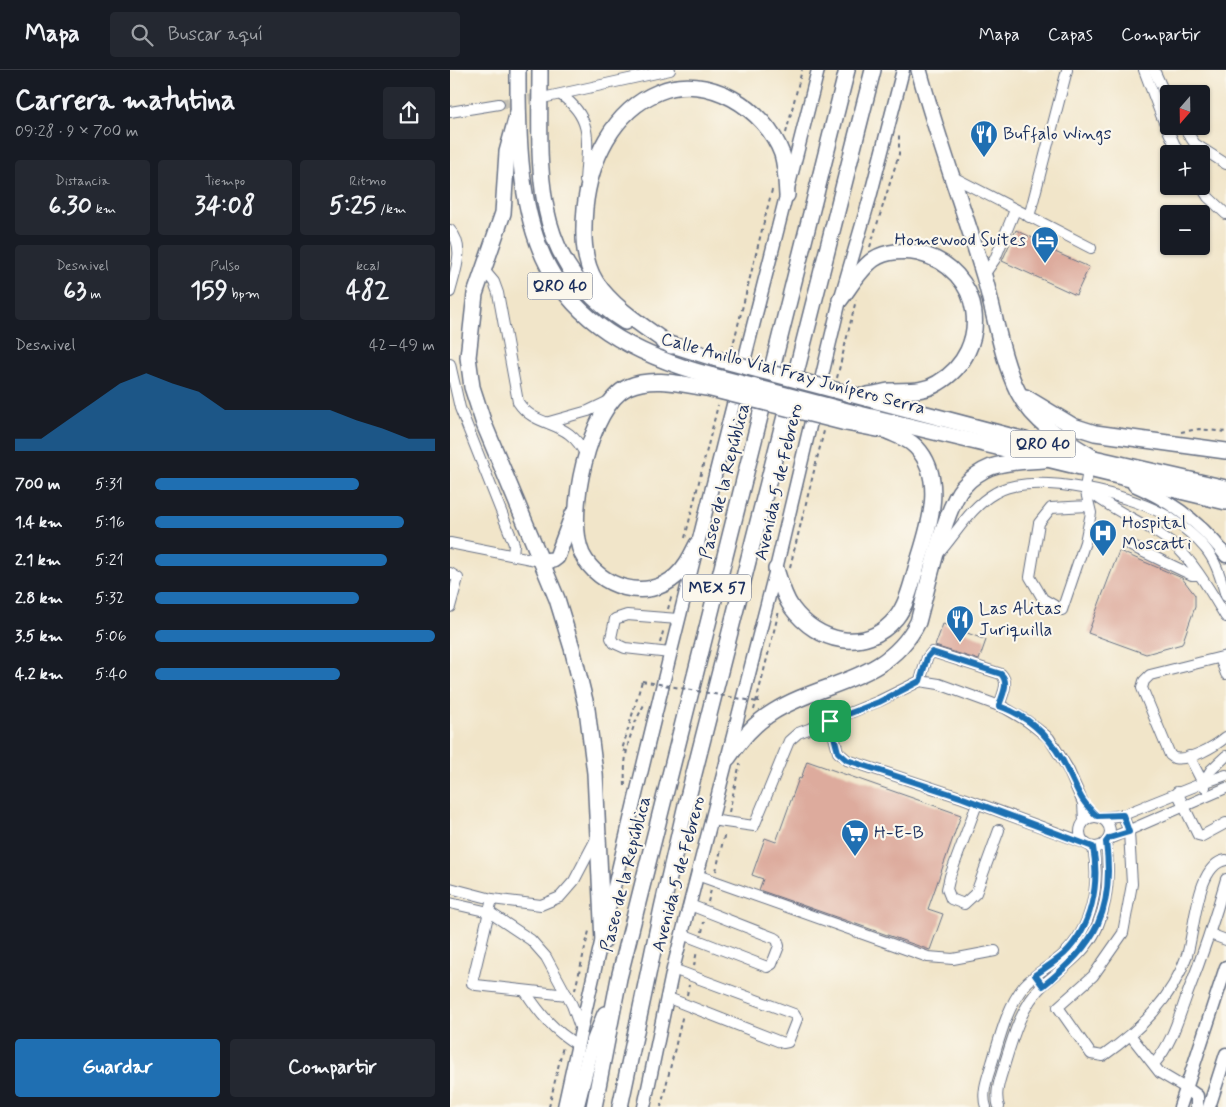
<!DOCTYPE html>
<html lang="es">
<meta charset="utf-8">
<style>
body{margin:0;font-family:Mynerve,sans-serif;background:#242831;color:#f1f3f6;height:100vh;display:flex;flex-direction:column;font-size:19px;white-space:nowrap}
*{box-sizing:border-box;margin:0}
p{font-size:16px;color:#9ea1a6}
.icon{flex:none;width:28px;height:28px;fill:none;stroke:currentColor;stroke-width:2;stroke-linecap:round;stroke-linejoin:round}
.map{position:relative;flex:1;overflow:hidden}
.details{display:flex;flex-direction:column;background:#171b24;width:450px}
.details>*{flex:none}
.needle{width:32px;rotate:200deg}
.tools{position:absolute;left:710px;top:15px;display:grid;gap:10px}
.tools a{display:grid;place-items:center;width:50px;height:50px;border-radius:5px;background:#171b24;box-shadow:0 1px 4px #0004;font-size:25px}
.pin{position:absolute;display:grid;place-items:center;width:42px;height:42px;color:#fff;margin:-21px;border-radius:10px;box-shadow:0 2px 8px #0006}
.round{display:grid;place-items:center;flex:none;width:52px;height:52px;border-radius:5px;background:#242831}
.summary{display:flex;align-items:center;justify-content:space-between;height:85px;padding:0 15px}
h1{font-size:28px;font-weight:700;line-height:38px}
.metrics{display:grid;grid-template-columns:repeat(3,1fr);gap:8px;height:85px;padding:5px 15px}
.metrics div{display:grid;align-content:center;border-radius:5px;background:#242831;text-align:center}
.metrics b{font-size:25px;font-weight:700}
.metrics small{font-size:14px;font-weight:400}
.metrics p{font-size:14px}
.chart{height:140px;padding:10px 15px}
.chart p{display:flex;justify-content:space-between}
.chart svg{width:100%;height:90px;margin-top:5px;fill:#1f6fb2;opacity:.7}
.cta{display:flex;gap:10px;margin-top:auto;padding:10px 15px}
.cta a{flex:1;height:58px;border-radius:5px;background:#1f6fb2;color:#fff;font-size:20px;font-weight:700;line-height:58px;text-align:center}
.cta a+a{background:#242831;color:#f1f3f6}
ul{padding:0 15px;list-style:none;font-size:16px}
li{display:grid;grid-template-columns:80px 60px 1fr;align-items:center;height:38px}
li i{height:12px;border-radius:6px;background:#1f6fb2}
header{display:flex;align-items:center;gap:30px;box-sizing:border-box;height:70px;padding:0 25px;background:#171b24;border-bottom:1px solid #363941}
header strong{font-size:24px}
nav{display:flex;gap:28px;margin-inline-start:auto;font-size:18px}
.search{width:350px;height:45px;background:#242831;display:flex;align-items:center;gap:12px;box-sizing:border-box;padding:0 18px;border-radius:5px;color:#9ea1a6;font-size:19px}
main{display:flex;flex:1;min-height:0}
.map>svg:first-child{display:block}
.building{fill:#ddab9d}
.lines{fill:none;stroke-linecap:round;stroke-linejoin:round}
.minor-tunnel{stroke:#c6c1b4;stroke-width:10;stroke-dasharray:10 5;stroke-linecap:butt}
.minor-casing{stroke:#666f83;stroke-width:12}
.major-casing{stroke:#666f83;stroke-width:15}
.highway-casing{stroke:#666f83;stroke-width:18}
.path{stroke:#666f83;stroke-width:2;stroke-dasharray:4 4;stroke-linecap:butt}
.minor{stroke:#fff;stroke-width:10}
.major{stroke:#fff;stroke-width:12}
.highway{stroke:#fff;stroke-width:15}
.highway-bridge-casing{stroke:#666f83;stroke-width:18;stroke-linecap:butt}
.path-bridge{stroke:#666f83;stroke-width:2;stroke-dasharray:4 4;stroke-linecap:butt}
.highway-bridge{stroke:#fff;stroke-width:15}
.route-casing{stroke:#fff;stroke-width:10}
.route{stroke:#1f6fb2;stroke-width:6}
.labels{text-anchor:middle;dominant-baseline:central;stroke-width:4.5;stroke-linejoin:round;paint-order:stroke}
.shield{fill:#fbf7ec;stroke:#5e6b89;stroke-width:1}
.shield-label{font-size:16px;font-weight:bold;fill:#1b2f5e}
.poi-label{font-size:18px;fill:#1b2f5e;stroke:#fbf7ec;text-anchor:start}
.street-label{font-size:18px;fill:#1b2f5e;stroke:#fbf7ec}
</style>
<header>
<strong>Mapa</strong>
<div class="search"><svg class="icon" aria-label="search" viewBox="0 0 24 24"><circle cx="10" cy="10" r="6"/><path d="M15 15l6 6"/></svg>Buscar aquí</div>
<nav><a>Mapa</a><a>Capas</a><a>Compartir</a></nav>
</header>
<main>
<section class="details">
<div class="summary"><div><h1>Carrera matutina</h1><p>09:28 · 9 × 700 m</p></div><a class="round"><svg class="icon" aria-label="share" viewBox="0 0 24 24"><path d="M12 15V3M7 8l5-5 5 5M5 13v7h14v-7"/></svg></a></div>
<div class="metrics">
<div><p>Distancia</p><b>6.30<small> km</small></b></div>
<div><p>Tiempo</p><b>34:08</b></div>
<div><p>Ritmo</p><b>5:25<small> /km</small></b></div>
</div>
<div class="metrics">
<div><p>Desnivel</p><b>63<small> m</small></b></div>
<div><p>Pulso</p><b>159<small> bpm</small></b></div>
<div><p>kcal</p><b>482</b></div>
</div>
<div class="chart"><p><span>Desnivel</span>42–49 m</p>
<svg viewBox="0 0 160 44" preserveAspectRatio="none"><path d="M0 44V38L10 38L20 29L30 20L40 11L50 6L60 11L70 15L80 24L90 24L100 24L110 24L120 24L130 29L140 33L150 38L160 38V44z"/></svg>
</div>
<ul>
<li><b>700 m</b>5:31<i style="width:73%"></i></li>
<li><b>1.4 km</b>5:16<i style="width:89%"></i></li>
<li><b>2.1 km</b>5:21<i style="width:83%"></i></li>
<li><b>2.8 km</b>5:32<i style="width:73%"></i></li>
<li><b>3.5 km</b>5:06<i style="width:100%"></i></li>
<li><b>4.2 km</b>5:40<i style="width:66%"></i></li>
</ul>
<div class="cta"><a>Guardar</a><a>Compartir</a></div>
</section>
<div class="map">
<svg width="776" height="1037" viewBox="0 0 776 1037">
<rect width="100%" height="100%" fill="#fbf7ec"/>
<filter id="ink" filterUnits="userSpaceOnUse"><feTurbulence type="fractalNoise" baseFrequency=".02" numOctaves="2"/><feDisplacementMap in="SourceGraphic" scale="10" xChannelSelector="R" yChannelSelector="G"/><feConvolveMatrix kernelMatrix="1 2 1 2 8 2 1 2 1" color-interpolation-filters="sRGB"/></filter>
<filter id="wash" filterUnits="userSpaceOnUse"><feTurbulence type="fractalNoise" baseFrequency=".0096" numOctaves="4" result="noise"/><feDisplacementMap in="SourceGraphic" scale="20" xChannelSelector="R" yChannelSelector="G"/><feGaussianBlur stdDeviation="1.12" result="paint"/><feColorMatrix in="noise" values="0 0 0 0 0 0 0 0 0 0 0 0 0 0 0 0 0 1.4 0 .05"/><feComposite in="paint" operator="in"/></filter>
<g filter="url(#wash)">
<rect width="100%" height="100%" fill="#f1e5c9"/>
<g id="blocks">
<g class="building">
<path d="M566,160L606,179L605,182L639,197L626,225L552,191Z"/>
<path d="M669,481L732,508L745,525V537L732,574L696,584L638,563Z"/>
<path d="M493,554L536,570L529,590L485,576Z"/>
<path d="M357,691L511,745L478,839L493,844L480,880L309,820L313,809L302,805L315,768L326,772L349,708L351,709Z"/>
</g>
</g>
</g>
<g filter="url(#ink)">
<use href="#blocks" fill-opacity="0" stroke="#666f83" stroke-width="1"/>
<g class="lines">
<path class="minor-tunnel" d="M49,34L96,27"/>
<g class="minor-casing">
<g id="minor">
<path d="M694,0L711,45L729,84"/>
<path d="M704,0L719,33"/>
<path d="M111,25C145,49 137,75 135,111"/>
<path d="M97,27L220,0"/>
<path d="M0,42L49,34"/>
<path d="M733,56L745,74L776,94"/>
<path d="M501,106L641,178"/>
<path d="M751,116L758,127L776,144"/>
<path d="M579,147L617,0"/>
<path d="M0,160C16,177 5,202 0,222"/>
<path d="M33,199L44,212L48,223L68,332C87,361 119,346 137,388"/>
<path d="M534,205L545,189L565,140"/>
<path d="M0,294L10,338L64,474L63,485"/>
<path d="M99,352L138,341L161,330"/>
<path d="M638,420C663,442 695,452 722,473C743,490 762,524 776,547"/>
<path d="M638,436L601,438L589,453L580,507L593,529L612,540L635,472L641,443L635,418L638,400"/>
<path d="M0,473L91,491"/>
<path d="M681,476L742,505H748"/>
<path d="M488,484C507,463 520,437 545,423C581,400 686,425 720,448C732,456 746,467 755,478C767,492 771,510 776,526"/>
<path d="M0,503L8,508L0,537"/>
<path d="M220,583L175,578L164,573L161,568L165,549L177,545L228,549"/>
<path d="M776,586L700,605L694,611L692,618L720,685L724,688C740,691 764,677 776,667"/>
<path d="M770,588L776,604"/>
<path d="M470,611L477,588L482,582L486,583L551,604C560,613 552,625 549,636"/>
<path d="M380,651L429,631L470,611L489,614L555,638L577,651L599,668L618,699L633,733L634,751"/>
<path d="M739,686L755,717"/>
<path d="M753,713L776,705"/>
<path d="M727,722L748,765L752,766L776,753"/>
<path d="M527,734L500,806L497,819L501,829L514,834L526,823L549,760"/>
<path d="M673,745L679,762L682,814L673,863L643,906L608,937L641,984L653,986C690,960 722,929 737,885C745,861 746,794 776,790"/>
<circle cx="645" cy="762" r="15"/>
<path d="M652,748L673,745L753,713L761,700L776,686"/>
<path d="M261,750L304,756L339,671L348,663L380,651L388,682L397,690L513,728L635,773"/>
<path d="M659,769L776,718"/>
<path d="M247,805L478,887L503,889L545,881"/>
<path d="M0,818L42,829L91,835L110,827L124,811L146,769"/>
<path d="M42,829L22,913L26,915L117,925"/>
<path d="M0,833L39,842L81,870L96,887L122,935L131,960"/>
<path d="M232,864L317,897L322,894L329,876L327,869L240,835"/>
<path d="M760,864L776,870"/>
<path d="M75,921C90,944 104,961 128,975"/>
<path d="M216,927L333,973L338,972L347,949L344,944L223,899"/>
<path d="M681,966L710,1003L737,1019"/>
<path d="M704,994C721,975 728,950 737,925C752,887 765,848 776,809"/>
<path d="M536,1037C531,1023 538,1006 542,993C550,967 557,937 574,916C585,903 601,896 613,885C643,858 650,814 643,777"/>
<path d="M549,1037C544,1022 551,1007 555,993C563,966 572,935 593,915C613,897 635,885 647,858C659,830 660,802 656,772"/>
</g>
</g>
<g class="major-casing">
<g id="major">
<path d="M684,415C721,431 752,453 776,486"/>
<path d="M737,1019L747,1026V1037"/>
<path d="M114,1037C190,689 281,345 368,0"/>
<path d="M194,1037L223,899L326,499L390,230L420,127L453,0"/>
<path d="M730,1037L776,897"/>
<path d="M759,1037L776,984"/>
</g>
</g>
<g class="highway-casing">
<g id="highway">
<path d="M68,0C67,166 86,259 263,306"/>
<path d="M90,0C90,99 79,192 175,252"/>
<path d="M469,0C488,71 513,136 534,206C544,240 552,291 568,322C584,353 615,371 644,388"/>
<path d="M68,42L57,82L53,143L25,224L18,287L22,317L34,354L107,529L122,578L137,639L145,703L153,872"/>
<path d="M390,230C400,217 410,199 424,189C436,181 455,180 468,183C534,198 544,280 488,313C472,323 457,320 440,321C432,322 425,324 417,325"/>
<path d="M213,272L267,289"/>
<path d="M221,276C195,257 164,239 146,212C132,190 133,162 135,138C140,91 162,41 209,22C257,2 315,38 332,84C336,97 336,111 337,125"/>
<path d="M400,324L644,388L776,418"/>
<path d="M575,327L623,356L645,363L776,381"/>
<path d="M401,342L776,432"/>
<path d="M396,353L448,363"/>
<path d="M247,474C241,486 236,497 226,506C197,532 149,518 132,484C115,447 139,335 178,317C202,306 232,314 257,318"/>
<path d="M91,491L103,490L107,487L123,444"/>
<path d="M326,499C330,512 334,527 342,538C367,572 415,585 446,548C458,533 462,511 468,492C479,457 496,408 466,377C459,369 448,366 439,362"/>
<path d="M278,688C291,670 303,654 323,642C374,610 437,613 468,552C477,520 494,439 513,417C520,409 531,401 541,397C558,391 577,391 594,390"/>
<path d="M126,1037L140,982L155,944"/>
<path d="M144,1037L169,908L397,0"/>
<path d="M170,1037L212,838L235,739L423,0"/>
</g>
</g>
<g class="path">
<path d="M336,63L352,0"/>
<path d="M420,177L449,84V64"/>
<path d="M282,279L323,116"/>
<path d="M387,308L406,230"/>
<path d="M731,362L749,359L776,362"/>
<path d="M235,468L268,335"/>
<path d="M340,497L374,361"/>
<path d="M218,539L222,524"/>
<path d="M210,573L214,558"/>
<path d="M308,632L309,624"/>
<path d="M304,640L329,541"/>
<path d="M177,681L172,680L192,611"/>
<path d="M175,716C173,683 180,660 196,631"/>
<path d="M279,742L290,693"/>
<path d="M266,801L275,762"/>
<path d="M258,832L261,820"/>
<path d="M252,862L254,852"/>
<path d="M244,896L247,881"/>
<path d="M125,920L139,861"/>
<path d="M237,925L239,915"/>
<path d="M99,1037L113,976"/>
<path d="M211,1037L233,944"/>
</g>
<use href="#minor" class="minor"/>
<use href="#major" class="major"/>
<use href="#highway" class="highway"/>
<g class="highway-bridge-casing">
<g id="highway-bridge">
<path d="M267,289L400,324"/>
<path d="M263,306L401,342"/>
<path d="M257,318L396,353"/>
</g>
</g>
<path class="path-bridge" d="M192,611L308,632"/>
<use href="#highway-bridge" class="highway-bridge"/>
</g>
</g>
<g class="lines" filter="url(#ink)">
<g class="route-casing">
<path id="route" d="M482,582L551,604C560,613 552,625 549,636C581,647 604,671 618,701C629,722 629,729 647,746L673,745L679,762L659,768L656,772C665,841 646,874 593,916L585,905C595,898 605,892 614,884C642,857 650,814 643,777L513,728L397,690L388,682L380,651L429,632L470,611L477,588Z"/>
</g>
<use href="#route" class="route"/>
</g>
<defs>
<g id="restaurant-pin" transform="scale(1.4375)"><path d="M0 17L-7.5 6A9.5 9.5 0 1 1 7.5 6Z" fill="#1f6fb2" stroke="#fbf7ec"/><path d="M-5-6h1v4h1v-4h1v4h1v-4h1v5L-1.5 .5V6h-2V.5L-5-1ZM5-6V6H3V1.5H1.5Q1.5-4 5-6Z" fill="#fff"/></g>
<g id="hotel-pin" transform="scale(1.4375)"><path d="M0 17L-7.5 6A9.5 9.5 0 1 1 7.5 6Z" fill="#1f6fb2" stroke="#fbf7ec"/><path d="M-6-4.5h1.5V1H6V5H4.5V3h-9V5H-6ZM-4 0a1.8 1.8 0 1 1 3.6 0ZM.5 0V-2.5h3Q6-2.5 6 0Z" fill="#fff"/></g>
<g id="hospital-pin" transform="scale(1.4375)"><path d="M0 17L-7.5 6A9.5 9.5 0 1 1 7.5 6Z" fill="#1f6fb2" stroke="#fbf7ec"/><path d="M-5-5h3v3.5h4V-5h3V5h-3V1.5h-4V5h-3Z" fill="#fff"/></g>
<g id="supermarket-pin" transform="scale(1.4375)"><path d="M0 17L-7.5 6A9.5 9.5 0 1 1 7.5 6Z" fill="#1f6fb2" stroke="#fbf7ec"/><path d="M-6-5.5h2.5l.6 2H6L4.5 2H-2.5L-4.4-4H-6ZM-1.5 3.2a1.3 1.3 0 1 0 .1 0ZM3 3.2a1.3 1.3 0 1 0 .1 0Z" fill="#fff"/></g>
</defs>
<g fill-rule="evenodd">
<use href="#restaurant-pin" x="534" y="64"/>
<use href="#hotel-pin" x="595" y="170"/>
<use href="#hospital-pin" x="653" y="463"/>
<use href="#restaurant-pin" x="510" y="549"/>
<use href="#supermarket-pin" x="405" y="763"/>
</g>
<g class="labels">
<g class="shield">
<rect x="77.5" y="202.5" width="65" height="27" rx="4"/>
<rect x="560.5" y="360.5" width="65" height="27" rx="4"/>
<rect x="233" y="504.5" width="68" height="27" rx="4"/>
</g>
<g class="shield-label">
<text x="110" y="216">QRO 40</text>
<text x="593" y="374">QRO 40</text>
<text x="267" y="518">MEX 57</text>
</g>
<g class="poi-label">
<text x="553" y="64">Buffalo Wings</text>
<text x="576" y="170" text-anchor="end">Homewood Suites</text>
<text x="672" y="453">Hospital<tspan x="672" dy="21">Moscatti</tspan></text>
<text x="529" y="539">Las Alitas<tspan x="529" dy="21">Juriquilla</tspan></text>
<text x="424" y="763">H-E-B</text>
</g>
<g class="street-label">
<text transform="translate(343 304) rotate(15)">Calle Anillo Vial Fray Junípero Serra</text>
<text transform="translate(275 411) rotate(-76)">Paseo de la República</text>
<text transform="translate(329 412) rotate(-77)">Avenida 5 de Febrero</text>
<text transform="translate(176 804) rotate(-76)">Paseo de la República</text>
<text transform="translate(229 804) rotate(-75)">Avenida 5 de Febrero</text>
</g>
</g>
</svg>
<div class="tools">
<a><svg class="needle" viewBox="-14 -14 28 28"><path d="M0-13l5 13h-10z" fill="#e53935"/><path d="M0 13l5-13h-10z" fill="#9ea1a6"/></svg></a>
<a>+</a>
<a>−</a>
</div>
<div class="pin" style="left:380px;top:651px;background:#1e9e55"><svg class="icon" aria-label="arrive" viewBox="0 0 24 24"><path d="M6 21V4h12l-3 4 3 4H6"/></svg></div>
</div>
</main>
